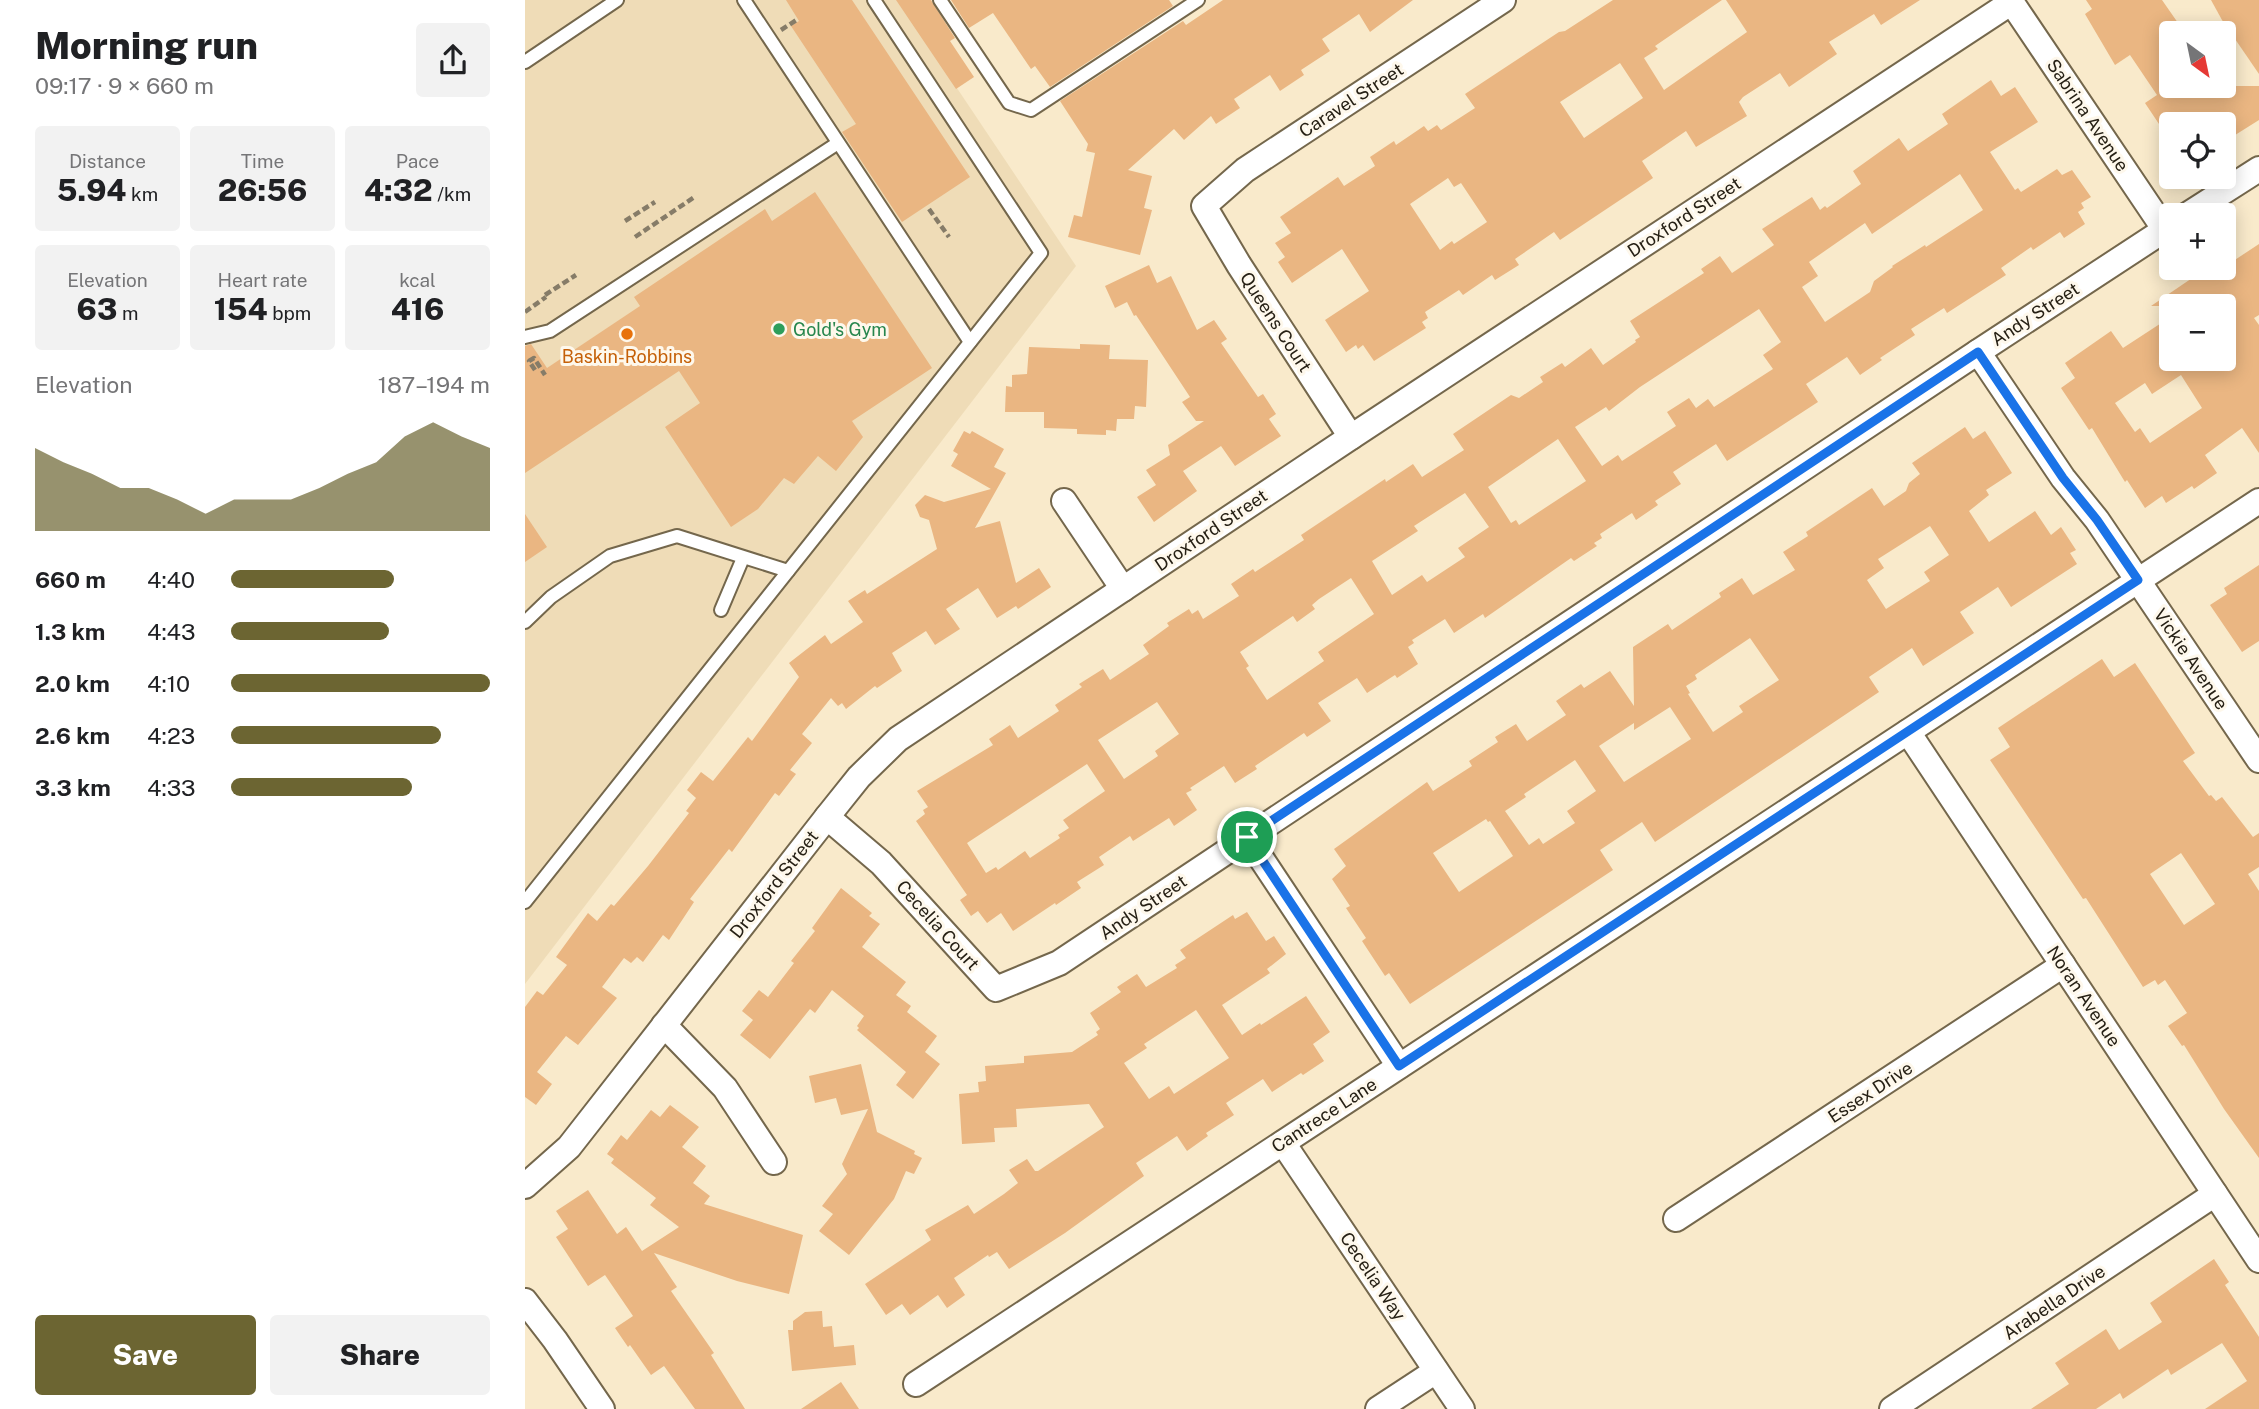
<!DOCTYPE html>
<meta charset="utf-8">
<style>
body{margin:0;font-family:"Public Sans",sans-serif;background:#f2f2f2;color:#202124;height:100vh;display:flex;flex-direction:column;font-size:26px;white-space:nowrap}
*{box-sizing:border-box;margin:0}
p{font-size:23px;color:#757577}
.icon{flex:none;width:38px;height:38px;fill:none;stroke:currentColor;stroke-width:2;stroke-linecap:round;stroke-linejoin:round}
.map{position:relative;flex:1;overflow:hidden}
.drawer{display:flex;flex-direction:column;background:#fff;width:525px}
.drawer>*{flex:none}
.needle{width:46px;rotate:147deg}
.fabs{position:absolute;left:1634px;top:21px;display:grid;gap:14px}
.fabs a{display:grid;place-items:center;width:77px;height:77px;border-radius:7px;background:#fff;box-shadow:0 4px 18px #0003;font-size:35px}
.pin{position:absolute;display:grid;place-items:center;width:60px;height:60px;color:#fff;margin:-30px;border:4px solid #fff;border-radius:50%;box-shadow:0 2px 7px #0007}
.round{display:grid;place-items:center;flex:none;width:74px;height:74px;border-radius:7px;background:#f2f2f2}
.summary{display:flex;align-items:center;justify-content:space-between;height:119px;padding:0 35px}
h1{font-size:38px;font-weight:800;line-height:52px}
.stats{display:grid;grid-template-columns:repeat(3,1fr);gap:10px;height:119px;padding:7px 35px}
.stats div{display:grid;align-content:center;border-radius:7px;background:#f2f2f2;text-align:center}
.stats b{font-size:30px;font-weight:800}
.stats small{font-size:19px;font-weight:400}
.stats p{font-size:19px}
.chart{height:196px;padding:14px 35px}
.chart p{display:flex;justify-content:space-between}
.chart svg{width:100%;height:126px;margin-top:7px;fill:#6c6532;opacity:.7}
.primary-button{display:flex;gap:14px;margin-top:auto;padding:14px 35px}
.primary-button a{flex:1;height:80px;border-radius:7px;background:#6c6532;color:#fff;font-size:28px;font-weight:800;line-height:80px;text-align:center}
.primary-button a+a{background:#f2f2f2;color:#202124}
ul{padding:0 35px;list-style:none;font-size:23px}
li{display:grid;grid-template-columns:112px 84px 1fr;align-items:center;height:52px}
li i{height:18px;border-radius:9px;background:#6c6532}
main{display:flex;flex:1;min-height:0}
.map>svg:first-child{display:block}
.built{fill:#efdcb7}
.building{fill:#eab682;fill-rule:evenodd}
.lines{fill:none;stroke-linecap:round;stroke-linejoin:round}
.lane-casing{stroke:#74674c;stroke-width:16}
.street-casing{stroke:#74674c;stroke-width:28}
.path{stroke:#867c68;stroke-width:4.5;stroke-dasharray:7 3.5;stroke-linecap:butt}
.lane{stroke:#fff;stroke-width:12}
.street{stroke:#fff;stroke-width:24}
.route-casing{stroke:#fff;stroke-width:14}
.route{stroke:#1a73e8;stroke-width:9}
.leisure-dot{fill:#2e9e5b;stroke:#fef8ec;stroke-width:2.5}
.food-dot{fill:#e8710a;stroke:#fef8ec;stroke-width:2.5}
.labels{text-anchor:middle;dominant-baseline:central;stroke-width:6;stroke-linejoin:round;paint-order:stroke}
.street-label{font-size:18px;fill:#262015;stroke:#fef8ec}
.leisure-label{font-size:18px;fill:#27864d;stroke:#fef8ec;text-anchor:start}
.food-label{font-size:18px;fill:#c56008;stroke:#fef8ec}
</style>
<main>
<section class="drawer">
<div class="summary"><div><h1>Morning run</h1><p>09:17 · 9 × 660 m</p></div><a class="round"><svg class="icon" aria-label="share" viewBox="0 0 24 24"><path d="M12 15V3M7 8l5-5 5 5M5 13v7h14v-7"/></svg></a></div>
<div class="stats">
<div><p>Distance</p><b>5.94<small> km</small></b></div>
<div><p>Time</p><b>26:56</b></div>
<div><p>Pace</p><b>4:32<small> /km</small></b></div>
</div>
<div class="stats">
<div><p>Elevation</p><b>63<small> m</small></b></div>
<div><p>Heart rate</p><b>154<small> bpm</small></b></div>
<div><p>kcal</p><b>416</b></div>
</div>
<div class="chart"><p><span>Elevation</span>187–194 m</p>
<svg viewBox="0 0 160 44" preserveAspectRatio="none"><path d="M0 44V15L10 20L20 24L30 29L40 29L50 33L60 38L70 33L80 33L90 33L100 29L110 24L120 20L130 11L140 6L150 11L160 15V44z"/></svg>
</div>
<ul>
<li><b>660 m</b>4:40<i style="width:63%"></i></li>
<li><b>1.3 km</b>4:43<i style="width:61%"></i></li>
<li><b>2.0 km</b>4:10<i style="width:100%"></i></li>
<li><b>2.6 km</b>4:23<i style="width:81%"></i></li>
<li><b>3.3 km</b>4:33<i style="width:70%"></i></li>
</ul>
<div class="primary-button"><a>Save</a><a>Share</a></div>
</section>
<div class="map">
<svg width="1734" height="1409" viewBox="0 0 1734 1409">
<rect width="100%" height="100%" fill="#f9eacb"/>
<path class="built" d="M0,0H373L551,266L0,984Z"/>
<g class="building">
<path d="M261,0H327L445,177L377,222L317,132L331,124L266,26L274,21Z"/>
<path d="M371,0H406L430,38L425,41L449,77L431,89Z"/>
<path d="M426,0H644L648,6L525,87L510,66L506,69L468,13L444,28Z"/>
<path d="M698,0H888L845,32L834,14L797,39L805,51L776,70L779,75L755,91L745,75L709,99L715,108L691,124L686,116L659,140L649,129L603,170L627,176L619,208L627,210L615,255L543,237L549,215L557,217L570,153L561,151L563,144L535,101L658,21L661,25Z"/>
<path d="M1088,0H1197L1130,46L1133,49L1119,58L1139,90L1222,32L1201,0H1395L1356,25L1349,14L1304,42L1312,54L1264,87L1255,73L1218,97L1214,102L1222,116L1171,147L1161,131L1117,161L1128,178L1035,240L1029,232L990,259L994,265L970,280L967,275L938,295L934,290L900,312L903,318L897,322L901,328L849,361L838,345L833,349L831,345L821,352L800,320L844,291L817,249L767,283L753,262L760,257L750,243L766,233L755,217L813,177L819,186L850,166L845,157L869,141L871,145L899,126L903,131L912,125L916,130L950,108L940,94L1034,32L1040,31ZM1095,63L1118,98L1059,138L1035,102ZM923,178L929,187L936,183L962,222L929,244L927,241L915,250L885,204Z"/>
<path d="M1561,0H1637L1660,33H1647V86H1734V120L1699,142V124H1634L1620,103L1632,95L1605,55L1590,65L1560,14L1567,9Z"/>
<path d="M1686,0H1734V74L1697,20Z"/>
<path d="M1466,80L1476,96L1490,87L1513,122L1465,152L1490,190L1493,188L1496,192L1532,169L1537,175L1547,170L1566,197L1556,203L1559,208L1553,212L1560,224L1539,238L1535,232L1508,250L1506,247L1476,268L1481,275L1422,313L1419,308L1386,329L1390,335L1355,358L1357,360L1335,375L1322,357L1281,384L1293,402L1202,461L1191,444L1148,472L1156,484L1130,501L1133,505L1111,520L1107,513L1075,534L1077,538L1069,543L1072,546L1049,561L1046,558L960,618L958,614L929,633L920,619L887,640L889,643L883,647L893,664L872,678L870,675L842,693L832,678L793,703L806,721L782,737L779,733L730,766L732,769L710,783L699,766L665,788L667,790L661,793L672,810L649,826L644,818L608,841L605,836L574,857L579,865L552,882L556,888L531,905L530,903L488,931L476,913L462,923L453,911L446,916L435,900L442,895L391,821L400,814L398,810L403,807L392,791L468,745L464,739L485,725L493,738L534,711L530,705L557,687L554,684L578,669L585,680L624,654L618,645L644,626L642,623L664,609L667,614L673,610L678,619L714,596L706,584L728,569L730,572L779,540L776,535L860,479L861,482L888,464L897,477L939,450L928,434L986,395L994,398L1018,382L1015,377L1037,363L1040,367L1066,348L1078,365L1111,342L1110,340L1115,337L1105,321L1179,273L1176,269L1195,256L1207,273L1249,245L1237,229L1287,197L1295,210L1300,206L1302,208L1336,184L1328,171L1374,138L1383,151L1423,124L1417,114ZM1435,174L1458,210L1401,247L1400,245L1367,266L1368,267L1349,281L1345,292L1300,322L1277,287L1293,276L1284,262L1340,223L1347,234ZM1234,309L1256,342L1238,355L1248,369L1189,407L1183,399L1171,408L1164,398L1142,412L1151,426L1097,461L1093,455L1077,466L1050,427L1081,407L1084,411L1115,387ZM1033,439L1061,481L994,525L991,520L986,523L963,487ZM940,493L964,527L933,548L940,557L902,582L897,575L867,595L847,561L893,531L889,526ZM826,578L849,614L793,652L799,661L742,700L721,668L724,666L715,652L768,616L772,622L790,609L787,605L794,599ZM632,702L654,734L630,751L633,756L599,779L573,740ZM562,764L580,791L538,820L544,828L533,835L535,838L505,858L500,851L473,870L471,867L461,873L442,843Z"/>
<path d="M290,192L407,368L327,421L338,437L311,471L293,456L269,484L259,478L233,509L206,527L140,427L175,403L154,371L0,473V346L6,344L22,368L115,306L109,297L240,209L247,221Z"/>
<path d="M1734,244V315L1729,318L1734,325V453L1717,428L1680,455L1692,473L1669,489L1667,486L1641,503L1637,496L1620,508L1602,480L1600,482L1567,428L1564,430L1536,388L1550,378L1540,363L1586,331L1598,348L1647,316V359H1699V306H1626L1676,272L1681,279ZM1656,375L1677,408L1625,443L1615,428L1610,432L1590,403L1620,383L1627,394Z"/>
<path d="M624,265L632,283L646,276L672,330L689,320L702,339L696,343L733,397L738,394L751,414L744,419L756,436L710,466L696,446L658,471L672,491L629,522L612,497L631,485L621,470L645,455L643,445L679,421H671L657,402L665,397L611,315L609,316L602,302L590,308L580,286Z"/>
<path d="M555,344L585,345L584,359L623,360L621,407L610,406L609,419H592L591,431L581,430V435L552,434V429L519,428V412H480L481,386L487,387V375L502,374L504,347L555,349Z"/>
<path d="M1440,427L1448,439L1460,431L1487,473L1461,490L1464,495L1444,511L1464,542L1510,511L1526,535L1536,527L1551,550L1545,553L1552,564L1486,607L1473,587L1435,612L1449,633L1398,666L1387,648L1344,677L1354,692L1130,842L1117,822L1075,850L1088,870L885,1004L864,973L860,976L837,941L841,938L821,908L825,906L807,879L821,866L809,849L902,782L908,791L947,766L944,761L973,742L970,737L991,724L1002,741L1041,715L1031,701L1056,684L1059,688L1085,671L1109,706L1108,647L1143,624L1147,630L1196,597L1194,593L1217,578L1228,595L1270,570L1258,552L1283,536L1281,532L1347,488L1359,506L1381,491L1384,483L1395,474L1387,463ZM1405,526L1424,555L1399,572L1405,581L1361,609L1342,580L1359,568L1353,559ZM1225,638L1254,680L1214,706L1218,712L1188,732L1163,694L1165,693L1161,686L1172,679L1170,675ZM1145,707L1166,739L1099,782L1074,746L1109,723V730ZM1050,760L1071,791L1042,811L1050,823L1018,844L1014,838L1004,845L980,811L1001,797L999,794ZM961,819L963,822L965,821L988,856L934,892L908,853Z"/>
<path d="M439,431L445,434L447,431L479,449L469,467L481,473L450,528L475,521L491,583L514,568L526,587L493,609L491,606L472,618L453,588L421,609L435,629L410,645L401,631L367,653L377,671L352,688L350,686L321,709L317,703L313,706L306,698L277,734L287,743L265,770L271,774L254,796L250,793L207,852L204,849L165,899L169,902L144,940L138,935L118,962L112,957L106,963L99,958L77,987L92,998L53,1045L41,1036L12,1072L27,1084L11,1105L0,1097V1007L12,991L18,995L42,965L31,957L63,913L72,921L86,904L89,906L123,866L164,813L161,811L171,798L162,790L176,772L188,781L223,737L227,741L274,677L264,663L300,635L306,644L338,622L323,601L340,590L342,594L412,549L404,520L395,517L390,505L400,495L419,502L466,489L426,466L433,454L428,451Z"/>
<path d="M0,514L22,547L0,562Z"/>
<path d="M1734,565V641L1717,652L1685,605L1702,594L1699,588Z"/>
<path d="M1577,659L1589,677L1610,663L1670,753L1658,761L1684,796L1686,795L1691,801L1697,797L1728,837L1734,833V867L1723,874L1734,891V1158L1699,1109L1659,1045L1657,1046L1643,1026L1662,1013L1640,980L1633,985L1630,980L1618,987L1561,898L1558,899L1465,760L1485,747L1473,728ZM1656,853L1690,904L1659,925L1625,874Z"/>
<path d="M316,888L347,913L344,916L355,924L337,947L381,982L371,995L386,1006L382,1012L412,1036L400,1052L415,1064L388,1099L371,1085L381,1072L332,1030L334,1028L332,1026L339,1016L307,990L290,1013L285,1009L245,1059L215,1035L228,1020L217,1011L234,990L243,997L269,963L266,961L290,931L287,928Z"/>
<path d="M722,912L741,941L749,936L761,954L742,969L745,973L697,1005L717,1035L735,1023L736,1025L781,996L805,1032L788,1044L799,1061L778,1075L776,1073L747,1092L738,1079L701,1103L709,1115L681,1133L683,1136L662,1151L652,1136L611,1163L619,1176L540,1233L484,1269L472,1252L464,1257L463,1255L429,1278L440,1295L422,1308L413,1295L385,1315L377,1304L361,1315L340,1284L406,1240L400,1230L443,1205L449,1214L479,1194L493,1183L484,1170L502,1159L510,1171H513L579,1127L564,1104L491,1109L492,1127L469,1128L470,1142L437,1144L434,1094L454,1092L453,1082L461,1081L460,1066L499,1063V1056L547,1052L573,1035L571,1032L575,1029L565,1013L596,992L592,987L612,974L621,987L652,968L650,965L661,958L655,950L708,915L710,919ZM671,1010L704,1058L649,1094L644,1086L624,1099L599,1063L622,1048L619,1044Z"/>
<path d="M336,1064L352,1132L390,1151L389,1154L397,1158L389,1174L381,1171L369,1199L324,1255L294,1231L308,1214L297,1206L322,1174L317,1164L343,1109L316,1115L311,1098L290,1103L284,1076Z"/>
<path d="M145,1105L174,1127L157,1147L181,1166L168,1183L185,1196L179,1204L278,1235L264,1294L212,1281L129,1253L152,1287L146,1291L189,1353L186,1355L220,1409H170L139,1366L126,1375L105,1345L103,1347L90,1328L108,1316L80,1275L63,1286L31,1237L43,1229L31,1211L63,1190L92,1234L101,1227L117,1251L154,1227L125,1205L131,1198L86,1163L89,1159L82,1154L96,1135L102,1140L126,1110L135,1117Z"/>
<path d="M1689,1259L1704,1282L1700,1285L1734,1337V1409H1680L1722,1381L1697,1343L1646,1375L1643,1369L1598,1399L1595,1393L1571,1409H1506L1544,1384L1530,1363L1581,1329L1594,1350L1637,1322L1625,1303Z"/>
<path d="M297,1311L298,1327L307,1326L309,1347L329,1345L331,1365L267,1371L263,1330H268V1321L280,1312Z"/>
<path d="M316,1382L334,1409H276Z"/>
</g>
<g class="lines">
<g class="lane-casing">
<g id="lane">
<path d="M219,0L445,342"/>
<path d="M415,0L484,103L506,110L673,0"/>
<path d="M0,62L92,0"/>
<path d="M0,337L25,331L313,143"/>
<path d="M196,610L218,558"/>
<path d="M0,622L26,597L85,556L152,536L263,571"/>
<path d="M0,902L516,253L349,0"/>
</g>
</g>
<g class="street-casing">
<g id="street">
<path d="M1485,0L1640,230"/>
<path d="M1662,215L1734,169"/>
<path d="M1453,352L1538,478L1572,520L1734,760"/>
<path d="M826,437L714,265L679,206L720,170L978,0"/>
<path d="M539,501L598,589"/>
<path d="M1383,732L1734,1260"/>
<path d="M302,817L356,863L471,989L534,963L1453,352L1647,225"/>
<path d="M722,837L874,1066"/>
<path d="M139,1025L200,1088L249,1162"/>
<path d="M758,1143L937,1409"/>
<path d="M0,1186L44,1147L302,817L334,777L373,739L826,437L1487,2"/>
<path d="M1151,1219L1538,965"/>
<path d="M0,1301L30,1340L77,1409"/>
<path d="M391,1384L1734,501"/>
<path d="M853,1409L911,1371"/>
<path d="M1367,1409L1690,1194"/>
</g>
</g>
<g class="path">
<path d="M256,30L273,19"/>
<path d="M404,209L424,237"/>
<path d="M100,221L130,202"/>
<path d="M110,237L171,196"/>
<path d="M20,295L51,275"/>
<path d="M0,312L21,297"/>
<path d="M10,370L4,361L9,358L20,375"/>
</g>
<use href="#lane" class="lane"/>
<use href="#street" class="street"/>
</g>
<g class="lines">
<g class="route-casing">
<path id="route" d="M1453,352L1538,478L1572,520L1613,580L874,1066L722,837Z"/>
</g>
<use href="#route" class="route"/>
</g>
<circle class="leisure-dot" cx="254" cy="329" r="7"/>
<circle class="food-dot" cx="102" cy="334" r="7"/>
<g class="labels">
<g class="street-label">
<text transform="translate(826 100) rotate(-33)">Caravel Street</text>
<text transform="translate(1563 115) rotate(56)">Sabrina Avenue</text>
<text transform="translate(1159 217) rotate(-33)">Droxford Street</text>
<text transform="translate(1510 314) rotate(-33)">Andy Street</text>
<text transform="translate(751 322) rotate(57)">Queens Court</text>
<text transform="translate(686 530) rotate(-34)">Droxford Street</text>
<text transform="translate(1666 659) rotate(56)">Vickie Avenue</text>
<text transform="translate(249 884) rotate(-52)">Droxford Street</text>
<text transform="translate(618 907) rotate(-34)">Andy Street</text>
<text transform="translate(413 925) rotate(48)">Cecelia Court</text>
<text transform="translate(1559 996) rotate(56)">Noran Avenue</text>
<text transform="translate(1345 1092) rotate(-33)">Essex Drive</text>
<text transform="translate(799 1115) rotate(-33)">Cantrece Lane</text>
<text transform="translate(848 1276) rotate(56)">Cecelia Way</text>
<text transform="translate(1529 1302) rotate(-34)">Arabella Drive</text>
</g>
<g class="leisure-label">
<text x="268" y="329">Gold's Gym</text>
</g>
<g class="food-label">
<text x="102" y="356">Baskin-Robbins</text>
</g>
</g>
</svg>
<div class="fabs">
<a><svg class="needle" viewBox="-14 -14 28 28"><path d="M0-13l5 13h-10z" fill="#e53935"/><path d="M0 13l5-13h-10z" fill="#757577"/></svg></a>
<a><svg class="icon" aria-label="locate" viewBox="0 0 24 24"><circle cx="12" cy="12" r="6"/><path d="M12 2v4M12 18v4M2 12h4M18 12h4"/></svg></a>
<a>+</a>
<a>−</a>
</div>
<div class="pin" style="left:722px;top:837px;background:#1e9e55"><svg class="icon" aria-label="arrive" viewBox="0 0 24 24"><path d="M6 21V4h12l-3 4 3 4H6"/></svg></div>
</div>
</main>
